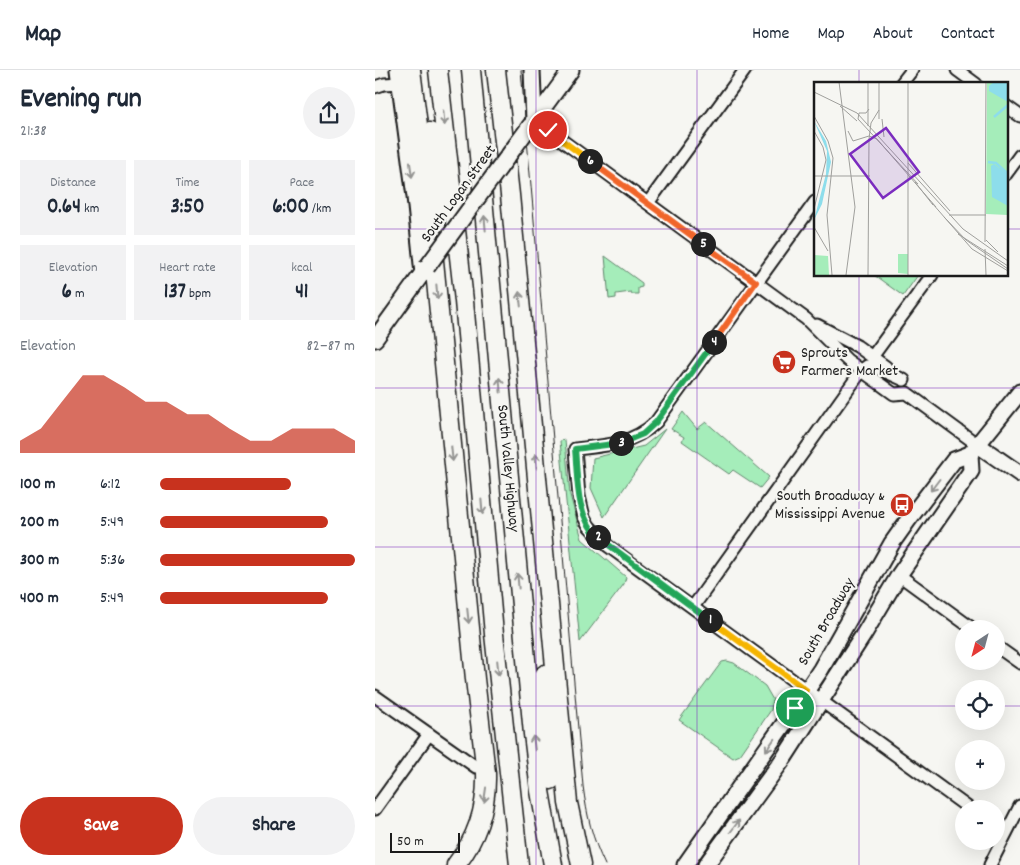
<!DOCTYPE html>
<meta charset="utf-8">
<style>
body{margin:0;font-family:Dekko,sans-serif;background:#f2f2f3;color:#1f2937;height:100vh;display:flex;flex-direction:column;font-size:19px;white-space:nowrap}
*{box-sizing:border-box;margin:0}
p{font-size:16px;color:#747a83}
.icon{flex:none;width:28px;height:28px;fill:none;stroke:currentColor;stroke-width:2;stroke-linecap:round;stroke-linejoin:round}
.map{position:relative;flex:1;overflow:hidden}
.drawer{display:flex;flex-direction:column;background:#fff;width:375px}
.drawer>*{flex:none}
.needle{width:32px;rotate:216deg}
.buttons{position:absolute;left:580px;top:550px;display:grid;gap:10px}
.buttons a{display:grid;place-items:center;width:50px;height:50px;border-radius:50%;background:#fff;box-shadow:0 5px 20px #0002;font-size:25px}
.scale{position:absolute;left:15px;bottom:12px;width:70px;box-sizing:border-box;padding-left:5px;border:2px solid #1c1c1c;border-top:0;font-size:14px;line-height:18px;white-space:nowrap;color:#1c1c1c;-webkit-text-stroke:4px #f6f6f2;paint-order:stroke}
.pin{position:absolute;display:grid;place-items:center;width:42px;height:42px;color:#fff;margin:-21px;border:2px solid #fff;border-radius:50%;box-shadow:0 1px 5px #0007}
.km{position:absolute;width:25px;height:25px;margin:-12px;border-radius:50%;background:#222;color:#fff;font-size:14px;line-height:25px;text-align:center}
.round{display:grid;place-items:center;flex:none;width:52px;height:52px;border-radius:26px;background:#f2f2f3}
.summary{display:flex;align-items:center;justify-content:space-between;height:85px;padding:0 20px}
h1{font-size:28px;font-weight:700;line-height:38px}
.figures{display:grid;grid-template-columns:repeat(3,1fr);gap:8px;height:85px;padding:5px 20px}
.figures div{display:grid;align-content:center;border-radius:0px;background:#f2f2f3;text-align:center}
.figures b{font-size:21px;font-weight:700}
.figures small{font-size:14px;font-weight:400}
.figures p{font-size:14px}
.chart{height:140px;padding:10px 20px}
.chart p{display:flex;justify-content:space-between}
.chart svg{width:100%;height:90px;margin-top:5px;fill:#c8321e;opacity:.7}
.cta{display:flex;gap:10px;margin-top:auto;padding:10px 20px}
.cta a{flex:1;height:58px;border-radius:30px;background:#c8321e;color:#fff;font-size:20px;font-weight:700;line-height:58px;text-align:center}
.cta a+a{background:#f2f2f3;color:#1f2937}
ul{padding:0 20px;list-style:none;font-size:16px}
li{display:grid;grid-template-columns:80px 60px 1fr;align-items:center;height:38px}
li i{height:12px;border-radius:6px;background:#c8321e}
header{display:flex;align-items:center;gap:30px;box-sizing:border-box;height:70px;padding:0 25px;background:#fff;border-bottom:1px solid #e0e1e3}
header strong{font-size:24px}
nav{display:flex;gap:28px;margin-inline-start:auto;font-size:18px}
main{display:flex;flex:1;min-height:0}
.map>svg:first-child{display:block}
.green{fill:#a5edba;stroke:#60846b}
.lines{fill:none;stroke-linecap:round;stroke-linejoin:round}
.minor-casing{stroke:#1c1c1c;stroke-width:15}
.major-casing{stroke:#1c1c1c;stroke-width:19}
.highway-casing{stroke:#1c1c1c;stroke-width:21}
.minor{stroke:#f6f6f2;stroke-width:11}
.major{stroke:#f6f6f2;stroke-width:15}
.highway{stroke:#f6f6f2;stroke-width:18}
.tram{stroke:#1c1c1c;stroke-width:1}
.major-bridge-casing{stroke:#1c1c1c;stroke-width:19;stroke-linecap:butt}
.major-bridge{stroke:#f6f6f2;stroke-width:15}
.oneway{stroke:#949492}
.split-1-casing{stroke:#fff;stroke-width:10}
.split-2-casing{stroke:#fff;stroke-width:10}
.split-3-casing{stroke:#fff;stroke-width:10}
.split-4-casing{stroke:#fff;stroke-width:10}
.split-5-casing{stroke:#fff;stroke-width:10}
.split-6-casing{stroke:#fff;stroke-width:10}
.split-7-casing{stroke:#fff;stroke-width:10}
.split-1{stroke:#f5b400;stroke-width:6}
.split-2{stroke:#22a559;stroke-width:6}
.split-3{stroke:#22a559;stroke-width:6}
.split-4{stroke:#22a559;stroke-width:6}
.split-5{stroke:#f0652b;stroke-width:6}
.split-6{stroke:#f0652b;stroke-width:6}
.split-7{stroke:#f5b400;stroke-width:6}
.grid{fill:none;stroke:#7b2cbf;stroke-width:1;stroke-opacity:0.55}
.labels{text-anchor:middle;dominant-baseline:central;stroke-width:4.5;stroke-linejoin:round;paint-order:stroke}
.street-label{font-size:16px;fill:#1c1c1c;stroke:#f6f6f2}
.poi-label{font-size:16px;fill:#1c1c1c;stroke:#f6f6f2;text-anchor:start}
.inset-river{fill:none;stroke:#8dddeb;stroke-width:2.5}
.inset-road{fill:none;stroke:#9f9f9c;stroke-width:1}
.view{fill:#7b2cbf;fill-opacity:0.15;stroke:#7b2cbf;stroke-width:2.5}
.inset-edge{fill:none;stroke:#1c1c1c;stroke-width:2.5}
</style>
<header>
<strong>Map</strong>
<nav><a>Home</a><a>Map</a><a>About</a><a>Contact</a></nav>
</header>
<main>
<section class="drawer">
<div class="summary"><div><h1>Evening run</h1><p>21:38</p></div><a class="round"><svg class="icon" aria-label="share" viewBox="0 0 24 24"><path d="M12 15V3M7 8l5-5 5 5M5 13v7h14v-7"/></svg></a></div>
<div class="figures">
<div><p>Distance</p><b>0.64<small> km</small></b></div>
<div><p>Time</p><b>3:50</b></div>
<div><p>Pace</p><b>6:00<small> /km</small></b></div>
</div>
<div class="figures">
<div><p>Elevation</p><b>6<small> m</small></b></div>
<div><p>Heart rate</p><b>137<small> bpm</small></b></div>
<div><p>kcal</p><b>41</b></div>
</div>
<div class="chart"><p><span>Elevation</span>82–87 m</p>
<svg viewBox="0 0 160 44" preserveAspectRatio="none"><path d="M0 44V38L10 32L20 19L30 6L40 6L50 12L60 19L70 19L80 25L90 25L100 32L110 38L120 38L130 32L140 32L150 32L160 38V44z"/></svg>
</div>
<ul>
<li><b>100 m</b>6:12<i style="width:67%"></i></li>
<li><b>200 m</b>5:49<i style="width:86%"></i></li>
<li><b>300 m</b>5:36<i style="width:100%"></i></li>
<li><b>400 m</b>5:49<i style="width:86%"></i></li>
</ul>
<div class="cta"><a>Save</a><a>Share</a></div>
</section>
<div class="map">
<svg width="645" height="795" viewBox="0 0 645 795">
<rect width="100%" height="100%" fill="#f6f6f2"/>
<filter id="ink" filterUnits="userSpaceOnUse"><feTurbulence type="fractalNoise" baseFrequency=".02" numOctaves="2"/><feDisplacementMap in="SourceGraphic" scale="10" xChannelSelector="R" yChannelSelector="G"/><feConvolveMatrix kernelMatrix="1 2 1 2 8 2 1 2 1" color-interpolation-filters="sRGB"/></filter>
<g filter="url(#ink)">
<g class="green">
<path d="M230,186L267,213V217L263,218V224H257L256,222L241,224V228L234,229Z"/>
<path d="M499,205H543L528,226Z"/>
<path d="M308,342L322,359L331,352L394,407L385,418L358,400L354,404L307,371L309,367L296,359Z"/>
<path d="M290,359L229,447L216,418L218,388L269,376Z"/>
<path d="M190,370L195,425L207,469L251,507L249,514L205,572L185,371Z"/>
<path d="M352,591L359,593L390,616L398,630L396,640L365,685L358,688L304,650L343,597L347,592Z"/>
</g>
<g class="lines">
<g class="minor-casing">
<g id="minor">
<path d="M582,0L601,14"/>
<path d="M526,14L537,0"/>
<path d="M0,17L9,14L25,13"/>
<path d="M631,36L645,46"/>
<path d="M159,50L431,249L472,290L519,324L532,323L603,375"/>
<path d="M631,104L645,85"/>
<path d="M440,132L281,352C258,374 231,376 200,379L204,426L209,447L214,456L233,476L595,739"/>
<path d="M273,133L370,0"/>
<path d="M442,255L482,276L511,297"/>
<path d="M497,287L557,205"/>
<path d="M524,505L598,559"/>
<path d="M318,537L487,300L492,296H498L529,310"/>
<path d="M621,576L645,593"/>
<path d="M0,626L101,697"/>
<path d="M0,739L54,664"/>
<path d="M615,795L645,736"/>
</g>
</g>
<g class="major-casing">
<g id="major">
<path d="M23,0L40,127L48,204"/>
<path d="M157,0L159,50"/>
<path d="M155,56L196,0"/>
<path d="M0,269L52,197"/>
<path d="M603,375L645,404"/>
<path d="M310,795L420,638L446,599L517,473L534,449L579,390L595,384L645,322"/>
<path d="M331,795L409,688L489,564L524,505L596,401L595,384"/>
</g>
</g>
<g class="highway-casing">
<g id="highway">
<path d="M36,0L55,150L100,609L111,703C112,736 102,768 81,795"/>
<path d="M63,0L89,231L119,564L144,795"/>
<path id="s1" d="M96,0L158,664L165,721L178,795"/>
<path d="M121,0L135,125L193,733L206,795"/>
<path d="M55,62L66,138"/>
<path d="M170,604L171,656L176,710"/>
</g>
</g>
<use href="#minor" class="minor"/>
<use href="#major" class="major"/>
<use href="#highway" class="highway"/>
<path class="tram" d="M146,0L208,716C212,746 217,768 230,795"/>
<g class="major-bridge-casing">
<path id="major-bridge" d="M52,197L155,56"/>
</g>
<use href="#major-bridge" class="major-bridge"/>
</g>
<defs><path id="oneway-shaft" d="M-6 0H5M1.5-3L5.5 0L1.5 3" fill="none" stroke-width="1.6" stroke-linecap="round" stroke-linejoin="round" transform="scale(1.25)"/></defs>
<g class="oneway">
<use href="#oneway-shaft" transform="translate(69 48) rotate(84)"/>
<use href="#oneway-shaft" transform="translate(36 100) rotate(82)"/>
<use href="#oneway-shaft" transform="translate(110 153) rotate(-95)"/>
<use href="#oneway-shaft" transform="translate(62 222) rotate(85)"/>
<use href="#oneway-shaft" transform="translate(145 229) rotate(-96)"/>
<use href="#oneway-shaft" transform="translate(125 315) rotate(-95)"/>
<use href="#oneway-shaft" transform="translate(77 384) rotate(84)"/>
<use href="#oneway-shaft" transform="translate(161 391) rotate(-96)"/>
<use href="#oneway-shaft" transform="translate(560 415) rotate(127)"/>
<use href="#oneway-shaft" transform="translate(107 437) rotate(85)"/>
<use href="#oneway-shaft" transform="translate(143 511) rotate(-95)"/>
<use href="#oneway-shaft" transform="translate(93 546) rotate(84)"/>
<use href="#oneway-shaft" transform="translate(123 598) rotate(84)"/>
<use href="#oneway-shaft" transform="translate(159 673) rotate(-97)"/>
<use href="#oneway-shaft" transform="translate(395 675) rotate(125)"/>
<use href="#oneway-shaft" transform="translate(110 725) rotate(98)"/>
<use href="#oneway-shaft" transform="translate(360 756) rotate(-53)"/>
</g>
</g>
<g class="lines" filter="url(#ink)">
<g class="split-1-casing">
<path id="split-1" d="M335,550L431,620L420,638"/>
</g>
<g class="split-2-casing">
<path id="split-2" d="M223,467L335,550"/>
</g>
<g class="split-3-casing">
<path id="split-3" d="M223,467C200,444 203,409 200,379L246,373"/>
</g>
<g class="split-4-casing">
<path id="split-4" d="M246,373L268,364L281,352L339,272"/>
</g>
<g class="split-5-casing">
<path id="split-5" d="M328,174L381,212L339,272"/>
</g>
<g class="split-6-casing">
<path id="split-6" d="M215,91L328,174"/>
</g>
<g class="split-7-casing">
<path id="split-7" d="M173,60L215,91"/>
</g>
<use href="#split-1" class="split-1"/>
<use href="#split-2" class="split-2"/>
<use href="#split-3" class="split-3"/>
<use href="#split-4" class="split-4"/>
<use href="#split-5" class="split-5"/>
<use href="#split-6" class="split-6"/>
<use href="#split-7" class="split-7"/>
</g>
<path class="grid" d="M161,0V795M322,0V795M484,0V14M0,159H440M631,159H645M484,205V795M0,318H645M0,477H645M0,636H589M621,636H645"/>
<defs>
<g id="supermarket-disc" transform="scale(1.25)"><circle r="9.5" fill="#c8321e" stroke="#f6f6f2"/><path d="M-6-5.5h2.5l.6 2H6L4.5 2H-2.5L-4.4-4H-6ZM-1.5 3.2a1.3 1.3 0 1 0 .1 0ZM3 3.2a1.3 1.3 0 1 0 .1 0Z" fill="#fff"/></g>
<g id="bus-disc" transform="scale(1.25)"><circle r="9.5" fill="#c8321e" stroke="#f6f6f2"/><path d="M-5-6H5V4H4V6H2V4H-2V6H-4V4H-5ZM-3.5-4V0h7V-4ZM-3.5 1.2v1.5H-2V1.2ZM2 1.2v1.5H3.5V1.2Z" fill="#fff"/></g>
</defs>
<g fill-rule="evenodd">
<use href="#supermarket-disc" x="409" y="292"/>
<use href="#bus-disc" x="527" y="435"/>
</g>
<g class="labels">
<g class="street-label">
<text transform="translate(84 124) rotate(-54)">South Logan Street</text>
<text stroke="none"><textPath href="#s1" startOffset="400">South Valley Highway</textPath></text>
<text transform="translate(452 552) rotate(-60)">South Broadway</text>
</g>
<g class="poi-label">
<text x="426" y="283">Sprouts<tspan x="426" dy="18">Farmers Market</tspan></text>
<text x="510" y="426" text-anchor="end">South Broadway &amp;<tspan x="510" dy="18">Mississippi Avenue</tspan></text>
</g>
</g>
<g transform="translate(439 12)">
<rect width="194" height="194" fill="#f6f6f2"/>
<path d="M173,0H194V133L172,132ZM84,172H94V192L84,191ZM0,173L14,174L15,193H0Z" fill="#a5edba"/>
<path d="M180,0H194V20L175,9V4ZM0,39L12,59L17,80L8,122L0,138L12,92L13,69ZM180,82L193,92L194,124L178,115L177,84Z" fill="#8dddeb"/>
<path class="inset-river" d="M180,35L194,23M174,80L182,81L194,92"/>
<path class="inset-road" d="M25,0L41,125L32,193M65,0V37M0,10L43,31L149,147L194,179M26,24L43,39M55,27L52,31H45L44,37L104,102M0,34L14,59L19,76L13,133L18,193M68,37L70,55M54,44V0M0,49L9,65L12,78L0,127M34,49L39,59L55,54L63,57L122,125M94,81L136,129M0,94H56M101,100L119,123M118,121L158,167L194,189M135,133H172M130,135L152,158L194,187M0,145L14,169M144,152L194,184M172,158L184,170M171,160L172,0M171,167L172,193M54,193L55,57L57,41L65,28M94,193V0"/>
<path class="view" d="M72,46L105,90L69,116L36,72Z"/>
<rect width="194" height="194" class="inset-edge"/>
</g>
</svg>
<div class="buttons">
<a><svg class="needle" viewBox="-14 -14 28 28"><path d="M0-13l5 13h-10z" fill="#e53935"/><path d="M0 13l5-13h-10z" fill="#747a83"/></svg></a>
<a><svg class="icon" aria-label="locate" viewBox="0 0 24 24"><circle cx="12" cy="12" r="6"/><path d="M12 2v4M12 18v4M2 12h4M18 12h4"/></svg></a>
<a>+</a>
<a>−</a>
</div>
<div class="scale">50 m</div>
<div class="pin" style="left:420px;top:638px;background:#1e9e55"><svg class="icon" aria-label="arrive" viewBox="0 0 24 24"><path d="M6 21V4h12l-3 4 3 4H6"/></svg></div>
<div class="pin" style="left:173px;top:60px;background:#d93025"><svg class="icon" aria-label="check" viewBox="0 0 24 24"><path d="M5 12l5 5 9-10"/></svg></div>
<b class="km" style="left:335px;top:550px">1</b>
<b class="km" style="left:223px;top:467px">2</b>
<b class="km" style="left:246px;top:373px">3</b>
<b class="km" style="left:339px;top:272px">4</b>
<b class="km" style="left:328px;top:174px">5</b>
<b class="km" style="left:215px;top:91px">6</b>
</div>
</main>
